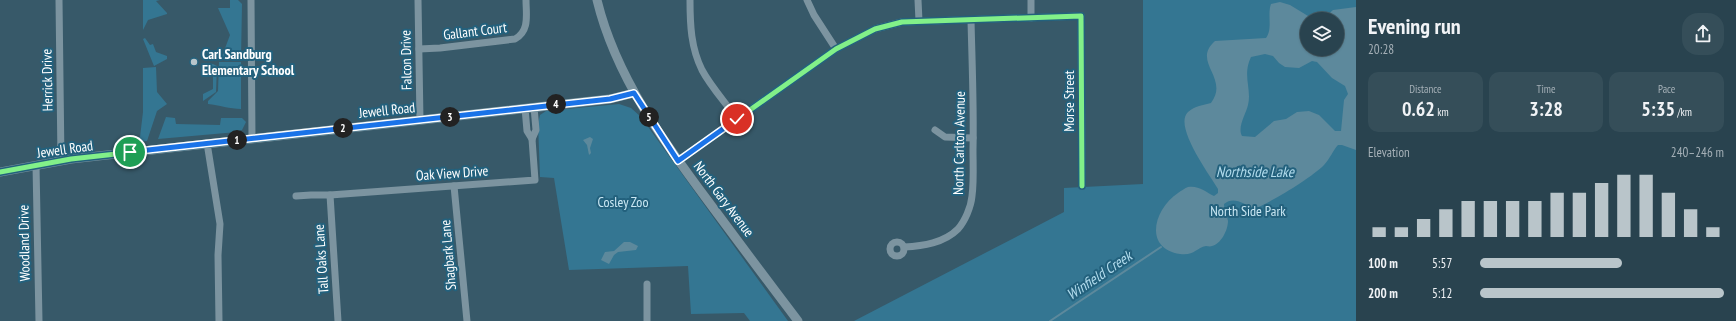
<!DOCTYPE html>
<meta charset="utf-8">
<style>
body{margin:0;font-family:"PT Sans Narrow",sans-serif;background:#354e59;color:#f1f3f6;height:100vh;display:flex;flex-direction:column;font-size:15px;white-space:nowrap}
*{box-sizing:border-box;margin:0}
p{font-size:13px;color:#a5b0b7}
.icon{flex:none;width:22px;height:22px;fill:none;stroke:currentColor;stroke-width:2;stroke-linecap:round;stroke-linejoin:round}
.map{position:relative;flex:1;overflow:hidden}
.drawer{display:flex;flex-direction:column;background:#29434f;width:380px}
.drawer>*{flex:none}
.fabs{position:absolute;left:1300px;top:12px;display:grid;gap:8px}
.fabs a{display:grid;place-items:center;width:44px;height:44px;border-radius:50%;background:#29434f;box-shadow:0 1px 3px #0004,0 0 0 1px #455c66;font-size:20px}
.pin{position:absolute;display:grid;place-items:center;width:34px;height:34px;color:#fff;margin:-17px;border:2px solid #fff;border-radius:50%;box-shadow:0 1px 4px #0007}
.km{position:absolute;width:20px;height:20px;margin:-10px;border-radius:50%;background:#222;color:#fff;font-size:11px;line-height:20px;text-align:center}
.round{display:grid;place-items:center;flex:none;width:42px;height:42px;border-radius:16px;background:#354e59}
.head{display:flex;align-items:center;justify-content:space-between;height:68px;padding:0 12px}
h1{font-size:22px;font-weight:600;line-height:30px}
.metrics{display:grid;grid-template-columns:repeat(3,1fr);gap:6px;height:68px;padding:4px 12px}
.metrics div{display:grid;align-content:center;border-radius:10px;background:#354e59;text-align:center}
.metrics b{font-size:20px;font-weight:600}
.metrics small{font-size:11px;font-weight:400}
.metrics p{font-size:11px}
.chart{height:112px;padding:8px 12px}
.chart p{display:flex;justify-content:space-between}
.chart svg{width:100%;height:72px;margin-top:4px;stroke:#b9c5ca;stroke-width:6}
ul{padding:0 12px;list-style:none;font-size:13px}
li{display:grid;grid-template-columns:64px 48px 1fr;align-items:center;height:30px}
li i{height:10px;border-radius:5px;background:#b9c5ca}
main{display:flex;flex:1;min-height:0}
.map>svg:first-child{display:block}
.green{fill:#347692;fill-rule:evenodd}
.water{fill:#5d899c;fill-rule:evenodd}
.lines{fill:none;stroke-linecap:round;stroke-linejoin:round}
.stream{stroke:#5d899c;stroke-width:2}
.minor{stroke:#7c94a0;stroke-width:7}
.tertiary{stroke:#7c94a0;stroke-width:9}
.cycleway-casing{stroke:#23617d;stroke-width:8}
.cycleway{stroke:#82f089;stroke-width:5}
.route-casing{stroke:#fff;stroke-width:8}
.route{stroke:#1a73e8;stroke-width:5}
.poi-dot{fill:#b9c5ca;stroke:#23617d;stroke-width:1.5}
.labels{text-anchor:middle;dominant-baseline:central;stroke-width:4;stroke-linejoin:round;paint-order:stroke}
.street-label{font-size:14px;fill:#fff;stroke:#23617d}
.poi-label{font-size:14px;font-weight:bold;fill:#fff;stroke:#23617d;text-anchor:start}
.park-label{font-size:14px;fill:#cae8f4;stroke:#23617d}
.water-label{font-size:15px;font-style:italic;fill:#b2dced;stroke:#23617d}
</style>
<main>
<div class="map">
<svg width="1356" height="321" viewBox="0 0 1356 321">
<rect width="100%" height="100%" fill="#375969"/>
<g class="green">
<path d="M143,0H160L156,1L167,13V14L148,20L143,30Z"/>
<path d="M230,0H238L242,4L241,59H221L230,35L218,8H230Z"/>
<path d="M1143,0H1356V321H854L1064,212V188L1143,184ZM1307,19H1337V49H1307Z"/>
<path d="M145,38L150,45L153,44L156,52L167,56V59L154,66L143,39Z"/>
<path d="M219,62H241V109C230,109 219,105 208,104V101L218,91Z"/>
<path d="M206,63L213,64L217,66L216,92L203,101V94L213,89V69Z"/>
<path d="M156,67L157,92L167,104L157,111L147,141L137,142L135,138L140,137L143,112V68Z"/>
<path d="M619,104L631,108L641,117L788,321H750L744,313L691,314L688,266L569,270L554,178L540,177L538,123L540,115L546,111Z"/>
<path d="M166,117L175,118L176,124L220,125L221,118H242L246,122L242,130L237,132L158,139Z"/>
</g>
<g class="water">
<path d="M1280,2L1290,5L1313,19H1307V49H1337V19H1323L1333,10L1356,7V150L1342,145H1338C1333,150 1330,159 1324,165C1311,178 1269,204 1253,209C1244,203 1233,196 1224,204C1224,210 1227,215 1228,221C1228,230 1221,244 1212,246C1210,247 1208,246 1206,246C1196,248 1194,256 1180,254C1143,248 1154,209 1178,193C1181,191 1185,188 1188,187C1198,185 1206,192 1214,196L1218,193V189C1210,175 1173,126 1188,112C1195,106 1203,105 1211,103C1230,78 1191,62 1215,41L1266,38C1273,29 1267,14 1271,4ZM1265,54L1273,56L1279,63L1285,67L1299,68L1312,61L1317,62L1332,78L1345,86L1348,94L1344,100L1341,131H1335L1319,115L1309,111L1297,112L1286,119L1274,121L1255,137L1242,136C1237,127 1246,114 1248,105C1252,89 1242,75 1251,57Z"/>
<path d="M590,137L593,139L590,148L591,153L589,155L587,145L583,140Z"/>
<path d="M624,242H630L638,246L636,250L618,252L614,255L609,264L601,260L605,252L614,251Z"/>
</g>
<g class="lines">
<path class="stream" d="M1050,321L1161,247"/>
<g class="minor">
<path d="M59,0L61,161"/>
<path d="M251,0L252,138"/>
<path d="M418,0L420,120"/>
<path d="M690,0C690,25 691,48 702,70C711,87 726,103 737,119"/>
<path d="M807,0L814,15L836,49"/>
<path d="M918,0L919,21"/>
<path d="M1031,18V0"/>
<path d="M419,49L440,48L515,39C530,31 526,14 526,0"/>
<path d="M525,108L527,131L532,139"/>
<path d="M935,130L945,137L973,138"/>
<path d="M207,143L220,224L218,255L219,321"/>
<path d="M678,161L836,49L875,29L902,22L1081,16L1082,186"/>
<path d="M36,165L39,321"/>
<path d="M454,186L467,321"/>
<path d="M330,195L338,321"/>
<path d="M296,196L311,195H330L535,180L532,139L536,130L534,107"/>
<circle cx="897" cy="249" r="7"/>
<path d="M904,247C923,246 944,243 958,229C965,221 971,207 972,196C974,181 973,165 973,150C974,107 972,63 971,20"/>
<path d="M647,321V284"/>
</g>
<g class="tertiary">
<path d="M597,0C616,78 664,142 711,205C740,244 769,283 798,321"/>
<path d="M0,172L71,159L610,99L634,93"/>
</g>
<g class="cycleway-casing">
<g id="cycleway">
<path d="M678,161L836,49L875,29L902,22L1081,16L1082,186"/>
<path d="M0,172L71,159L610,99L634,93"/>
</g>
</g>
<use href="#cycleway" class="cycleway"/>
</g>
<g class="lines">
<g class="route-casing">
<path id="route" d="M130,152L610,99L634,93L678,161L737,119"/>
</g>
<use href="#route" class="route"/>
</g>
<circle class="poi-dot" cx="194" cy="62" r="4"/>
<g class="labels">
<g class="street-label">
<text transform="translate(475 31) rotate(-7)">Gallant Court</text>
<text transform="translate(406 60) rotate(-91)">Falcon Drive</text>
<text transform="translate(47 80) rotate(-91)">Herrick Drive</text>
<text transform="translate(1069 101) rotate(-90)">Morse Street</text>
<text transform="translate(387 110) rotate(-6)">Jewell Road</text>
<text transform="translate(959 143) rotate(-89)">North Carlton Avenue</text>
<text transform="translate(65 149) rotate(-8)">Jewell Road</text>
<text transform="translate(452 173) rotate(-4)">Oak View Drive</text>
<text transform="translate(724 199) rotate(53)">North Gary Avenue</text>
<text transform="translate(24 243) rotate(-91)">Woodland Drive</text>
<text transform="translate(448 255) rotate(-95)">Shagbark Lane</text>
<text transform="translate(321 259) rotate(-94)">Tall Oaks Lane</text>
</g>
<g class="poi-label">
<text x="202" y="54">Carl Sandburg<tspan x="202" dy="16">Elementary School</tspan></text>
</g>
<g class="park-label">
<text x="623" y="202">Cosley Zoo</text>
<text x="1248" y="211">North Side Park</text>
</g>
<g class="water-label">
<text x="1255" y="171">Northside Lake</text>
<text transform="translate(1099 275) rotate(-34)">Winfield Creek</text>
</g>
</g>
</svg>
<div class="fabs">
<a><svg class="icon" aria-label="layers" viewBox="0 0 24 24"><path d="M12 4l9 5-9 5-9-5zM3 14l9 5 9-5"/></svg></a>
</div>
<div class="pin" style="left:130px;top:152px;background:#1e9e55"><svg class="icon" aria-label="arrive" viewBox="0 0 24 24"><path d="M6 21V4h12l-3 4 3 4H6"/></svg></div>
<div class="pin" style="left:737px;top:119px;background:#d93025"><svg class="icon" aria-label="check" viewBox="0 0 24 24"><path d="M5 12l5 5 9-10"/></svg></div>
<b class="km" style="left:237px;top:140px">1</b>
<b class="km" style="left:343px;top:128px">2</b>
<b class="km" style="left:450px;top:117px">3</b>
<b class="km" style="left:556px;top:104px">4</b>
<b class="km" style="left:649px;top:117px">5</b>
</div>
<section class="drawer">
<div class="head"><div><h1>Evening run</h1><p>20:28</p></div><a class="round"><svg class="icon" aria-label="share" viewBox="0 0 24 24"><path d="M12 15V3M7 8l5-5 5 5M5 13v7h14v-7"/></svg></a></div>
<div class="metrics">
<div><p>Distance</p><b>0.62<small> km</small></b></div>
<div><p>Time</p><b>3:28</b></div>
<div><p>Pace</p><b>5:35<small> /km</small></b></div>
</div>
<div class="chart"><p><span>Elevation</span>240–246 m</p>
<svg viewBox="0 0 160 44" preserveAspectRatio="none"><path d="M5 44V38M15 44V38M25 44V33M35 44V27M45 44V22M55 44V22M65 44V22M75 44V22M85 44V17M95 44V17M105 44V11M115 44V6M125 44V6M135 44V17M145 44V27M155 44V38"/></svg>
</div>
<ul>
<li><b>100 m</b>5:57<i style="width:58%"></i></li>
<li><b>200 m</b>5:12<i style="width:100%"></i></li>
</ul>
</section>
</main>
